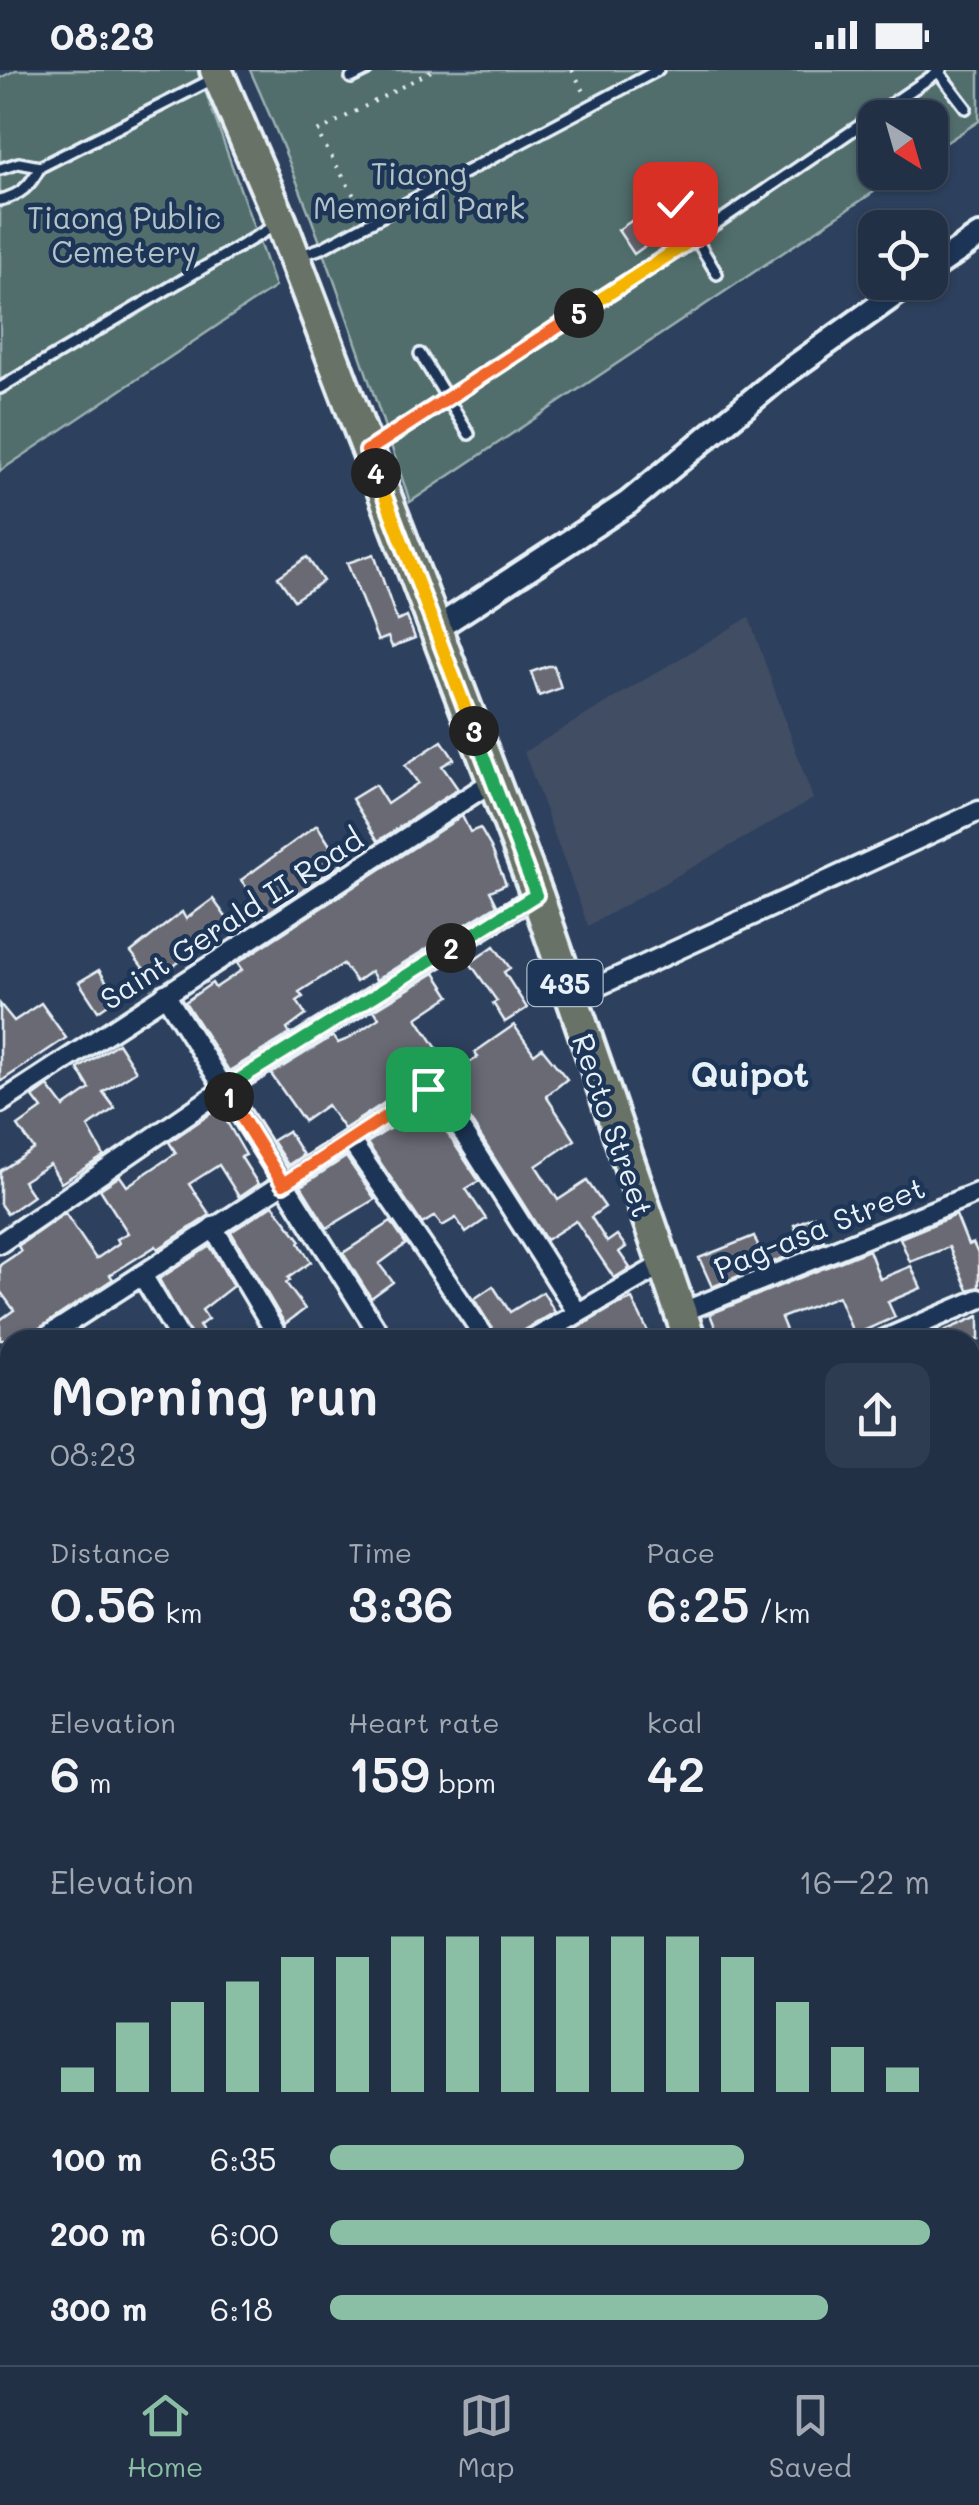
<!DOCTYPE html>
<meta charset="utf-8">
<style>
body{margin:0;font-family:Mali,sans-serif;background:#2e3c51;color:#f1f3f6;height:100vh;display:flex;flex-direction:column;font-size:38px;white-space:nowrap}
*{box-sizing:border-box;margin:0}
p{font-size:32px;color:#a2a9b3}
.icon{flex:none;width:55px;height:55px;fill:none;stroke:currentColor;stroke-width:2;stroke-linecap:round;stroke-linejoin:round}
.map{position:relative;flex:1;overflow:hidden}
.panel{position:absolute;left:0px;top:1260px;width:980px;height:1035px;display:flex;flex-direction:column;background:#223046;border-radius:30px 30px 0 0;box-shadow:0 2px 8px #0004,0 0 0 2px #3f4b5f}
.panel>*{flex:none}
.needle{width:65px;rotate:143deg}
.controls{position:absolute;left:858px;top:30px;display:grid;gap:20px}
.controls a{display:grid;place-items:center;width:90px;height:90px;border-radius:20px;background:#223046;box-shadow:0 2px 8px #0004,0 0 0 2px #3f4b5f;font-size:50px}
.pin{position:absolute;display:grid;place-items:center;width:85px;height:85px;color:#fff;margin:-42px;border-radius:20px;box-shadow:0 5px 15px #0006}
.km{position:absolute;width:50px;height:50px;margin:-25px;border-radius:50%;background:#222;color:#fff;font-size:28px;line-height:50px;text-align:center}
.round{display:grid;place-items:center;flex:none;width:105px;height:105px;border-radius:20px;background:#2e3c51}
.head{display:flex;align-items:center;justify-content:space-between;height:170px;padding:0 50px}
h1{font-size:55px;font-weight:600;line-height:75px}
.figures{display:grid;grid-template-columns:repeat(3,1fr);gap:15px;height:170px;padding:10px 50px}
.figures div{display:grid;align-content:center}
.figures b{font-size:50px;font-weight:600}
.figures small{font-size:28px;font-weight:400}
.figures p{font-size:28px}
.chart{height:280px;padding:20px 50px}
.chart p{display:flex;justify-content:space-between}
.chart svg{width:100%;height:180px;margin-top:10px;stroke:#8abfa5;stroke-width:6}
ul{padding:0 50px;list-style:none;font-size:32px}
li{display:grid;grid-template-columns:160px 120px 1fr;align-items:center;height:75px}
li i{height:25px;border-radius:12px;background:#8abfa5}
.status{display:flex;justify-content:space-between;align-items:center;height:70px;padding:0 50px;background:#223046;direction:ltr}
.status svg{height:28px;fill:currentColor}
.tab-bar{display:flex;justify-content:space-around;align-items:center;height:140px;border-top:2px solid #3f4b5f;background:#223046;font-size:28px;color:#a2a9b3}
.tab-bar a{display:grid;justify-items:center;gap:5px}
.tab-bar .on{color:#8abfa5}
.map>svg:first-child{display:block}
.built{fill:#404d64}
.green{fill:#516e6c;stroke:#9cb0b2;stroke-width:2.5}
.building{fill:#6b6a75;stroke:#e8f1f8;stroke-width:2.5}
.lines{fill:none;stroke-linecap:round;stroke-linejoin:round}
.service-casing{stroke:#e8f1f8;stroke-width:16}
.minor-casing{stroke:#e8f1f8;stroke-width:25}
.tertiary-casing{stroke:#e8f1f8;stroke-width:30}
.primary-casing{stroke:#e8f1f8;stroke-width:38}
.path{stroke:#e8f1f8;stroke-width:4;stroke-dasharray:2.5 8;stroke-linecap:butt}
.service{stroke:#1d3557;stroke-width:9}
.minor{stroke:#1d3557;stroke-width:18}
.tertiary{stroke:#1d3557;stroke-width:22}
.primary{stroke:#687266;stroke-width:30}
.split-1-casing{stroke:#fff;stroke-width:20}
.split-2-casing{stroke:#fff;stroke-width:20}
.split-3-casing{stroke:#fff;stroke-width:20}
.split-4-casing{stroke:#fff;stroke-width:20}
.split-5-casing{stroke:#fff;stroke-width:20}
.split-6-casing{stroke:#fff;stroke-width:20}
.split-1{stroke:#f0652b;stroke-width:12}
.split-2{stroke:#22a559;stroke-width:12}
.split-3{stroke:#22a559;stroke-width:12}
.split-4{stroke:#f5b400;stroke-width:12}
.split-5{stroke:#f0652b;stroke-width:12}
.split-6{stroke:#f5b400;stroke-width:12}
.labels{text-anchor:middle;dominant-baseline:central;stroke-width:9;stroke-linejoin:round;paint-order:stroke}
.shield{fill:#1d3557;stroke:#abb9c8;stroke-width:2.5}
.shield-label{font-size:28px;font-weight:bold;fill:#e8f1f8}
.park-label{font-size:30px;fill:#b3c3c7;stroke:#1d3557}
.street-label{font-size:30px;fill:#e8f1f8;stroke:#1d3557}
.quarter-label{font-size:35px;font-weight:bold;fill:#e8f1f8;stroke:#1d3557}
</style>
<div class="status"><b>08:23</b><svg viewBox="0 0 49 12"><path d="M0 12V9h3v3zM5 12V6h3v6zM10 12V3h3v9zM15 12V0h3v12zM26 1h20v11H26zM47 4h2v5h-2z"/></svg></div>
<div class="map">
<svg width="979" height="2295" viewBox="0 0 979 2295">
<rect width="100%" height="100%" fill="#2d405d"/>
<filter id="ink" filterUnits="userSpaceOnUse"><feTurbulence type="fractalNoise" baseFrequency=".01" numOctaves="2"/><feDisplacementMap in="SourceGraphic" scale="20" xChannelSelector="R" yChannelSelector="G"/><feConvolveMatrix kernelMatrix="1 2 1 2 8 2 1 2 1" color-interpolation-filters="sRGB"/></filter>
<g filter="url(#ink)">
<g class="built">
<path d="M749,547L813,729L588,856L524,682Z"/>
<path d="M558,2285H871L874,2295H538Z"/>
</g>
<g class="green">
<path d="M16,0H198L275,217L0,401V8Z"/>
<path d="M250,0H979V51L930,83V48H875V102L902,103L410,432C361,286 313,140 250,0Z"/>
<path d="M979,2102V2295H874L871,2285H970V2105Z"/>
</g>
<g class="building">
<path d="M640,145L649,158L640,163L648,174L634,184L618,160Z"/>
<path d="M374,484L397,551L407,547L415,568L392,577L388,567L378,571L347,493Z"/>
<path d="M307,487L323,511L294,530L278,507Z"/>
<path d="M548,596H554L561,618L539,626L531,602Z"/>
<path d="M442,671L454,689L442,696L458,719L378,771L352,729L375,715L387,734L418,713L405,695Z"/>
<path d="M462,746L470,762L480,758L491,777L506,814L490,821L497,835L376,910L371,901L356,912L343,894L299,922L303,927L297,931L306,945L287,959L290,964L229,1001L185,932L212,913L215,918L242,900L237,893Z"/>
<path d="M317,755L342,794L266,844L241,810Z"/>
<path d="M213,829L231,854L153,911L131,882L182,842L186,849Z"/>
<path d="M494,876L510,898L504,902L527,938L505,952L493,933L497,931L470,893Z"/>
<path d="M99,900L117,928L98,941L79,912Z"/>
<path d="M435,903L450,926L417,948L453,1003L478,987L475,982L514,955L534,984L542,978L567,1009L546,1026L575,1070L536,1096L558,1130L587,1111L605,1137L591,1147L607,1172L617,1165L626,1177L619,1182L630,1198L619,1205L614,1208L576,1151L546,1170L452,1021L435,1009H421L344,1059L327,1035L304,1051L271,1004L333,966L338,973L348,969L379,948L374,940Z"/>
<path d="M41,933L66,968L0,1012V934L14,951Z"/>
<path d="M118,973L136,1001L103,1022L115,1038L88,1057L104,1086L61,1113L50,1094L23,1111L33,1126L7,1144L0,1134V1101L34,1079L18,1056L42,1039L33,1027L48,1016L64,1037L90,1019L78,999Z"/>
<path d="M428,1034L479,1111L466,1119L486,1149L466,1163L456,1148L442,1156L435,1146L422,1154L367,1073Z"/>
<path d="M219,1038L246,1085L241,1087L258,1114L239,1127L219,1095L189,1114L210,1145L158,1179L156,1176L110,1205L113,1209L22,1270H0V1250L14,1240L0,1221V1195L21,1181L18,1176L65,1143L96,1189L119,1173L117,1169L128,1163L100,1119L120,1106L127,1116L176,1083L169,1072Z"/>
<path d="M288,1061L303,1085L288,1095L272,1071Z"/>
<path d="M346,1087L375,1129L327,1158L301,1116Z"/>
<path d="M273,1135L301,1171L299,1173L311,1192L288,1208L290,1210L286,1213L305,1239L285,1254L231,1162Z"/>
<path d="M956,1145L968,1175L973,1173L979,1186V1217L968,1220L949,1177L910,1192L900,1168Z"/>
<path d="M814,1146L824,1171L712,1217L699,1188L754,1166L761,1184L800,1170L794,1155Z"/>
<path d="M391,1152L406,1174L379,1194L393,1212L371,1228L343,1183Z"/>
<path d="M210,1176L233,1216L202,1240L208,1249L199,1256L209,1270H193L159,1209Z"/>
<path d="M869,1180L880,1209L911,1196L921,1218L888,1232L895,1247L854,1265L838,1226L781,1248L790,1270H720L710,1244Z"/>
<path d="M493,1216L510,1242L543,1222L555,1242L525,1260L520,1270H499L474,1229Z"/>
<path d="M632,1229L652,1270H557L617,1235Z"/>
<path d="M979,1246V1270H915L938,1260L939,1263Z"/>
</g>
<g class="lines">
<g class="service-casing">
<g id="service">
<path d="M937,0L966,38"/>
<path d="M351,8L367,0"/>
<path d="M0,99L19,93L40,97"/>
<path d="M0,130C21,125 30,116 40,97L215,8"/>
<path d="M675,134L717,204"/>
<path d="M301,185L322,178L658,0"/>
<path d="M420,284L469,364"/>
<path d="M0,318L274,156"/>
<path d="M373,378L695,168L941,0"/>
<path d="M970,1332L979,1328"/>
<path d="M881,2285L884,2295"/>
<path d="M574,2295L575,2285"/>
</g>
</g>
<g class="minor-casing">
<g id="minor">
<path d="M165,924L383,1270"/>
<path d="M570,929L979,741"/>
<path d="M0,1033L493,711"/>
<path d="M350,1070L487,1270"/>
<path d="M213,1157L280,1270"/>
<path d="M0,1173L224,1019L537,825"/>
<path d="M142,1205L181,1270"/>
<path d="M680,1243L979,1122"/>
<path d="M42,1270L428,1019L441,1028L577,1242"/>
<path d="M532,1270L663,1194"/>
<path d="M883,1270L979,1229"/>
<path d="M1,1298L10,1313"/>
<path d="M970,1409L979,1405"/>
<path d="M0,1455L10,1471"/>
<path d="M970,1506L979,1502"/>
<path d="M0,1612L10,1606"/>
<path d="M0,1757L10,1760"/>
<path d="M970,2082L979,2079"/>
<path d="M0,2101L10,2130"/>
<path d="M66,2285L69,2295"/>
<path d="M0,2292L19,2285"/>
<path d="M491,2295L521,2285"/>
</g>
</g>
<g class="tertiary-casing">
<g id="tertiary">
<path d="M930,200L979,166"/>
<path d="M437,558L628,433L780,307L912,212"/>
</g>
</g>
<g class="primary-casing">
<g id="primary">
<path d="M216,0L281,152L537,825L690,1270"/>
<path d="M970,1919L979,1935"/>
</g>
</g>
<g class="path">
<path d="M572,0L586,25"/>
<path d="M364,143L317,62L433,0"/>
<path d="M970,1780L979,1776"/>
<path d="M970,1839L979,1835"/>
<path d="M0,2257L10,2253"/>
</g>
<use href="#service" class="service"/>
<use href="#minor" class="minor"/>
<use href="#tertiary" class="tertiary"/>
<use href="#primary" class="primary"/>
</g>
</g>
<g class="lines" filter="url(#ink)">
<g class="split-1-casing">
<path id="split-1" d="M229,1027L283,1114L428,1019"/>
</g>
<g class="split-2-casing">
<path id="split-2" d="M229,1027L224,1019L451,878"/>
</g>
<g class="split-3-casing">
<path id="split-3" d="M451,878L536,825L474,661"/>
</g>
<g class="split-4-casing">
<path id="split-4" d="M376,403L474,661"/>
</g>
<g class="split-5-casing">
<path id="split-5" d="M376,403L367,381L579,243"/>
</g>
<g class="split-6-casing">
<path id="split-6" d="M579,243L695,168L675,134"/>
</g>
<use href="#split-1" class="split-1"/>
<use href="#split-2" class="split-2"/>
<use href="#split-3" class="split-3"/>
<use href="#split-4" class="split-4"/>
<use href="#split-5" class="split-5"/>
<use href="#split-6" class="split-6"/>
</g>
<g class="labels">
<rect class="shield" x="527.5" y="890" width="75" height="46" rx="8"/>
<g class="shield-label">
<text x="565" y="913">435</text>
</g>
<g class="park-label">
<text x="419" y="103">Tiaong<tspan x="419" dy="34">Memorial Park</tspan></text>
<text x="124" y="147">Tiaong Public<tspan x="124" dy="34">Cemetery</tspan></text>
</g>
<g class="street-label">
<text transform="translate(231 848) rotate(-33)">Saint Gerald II Road</text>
<text transform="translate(614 1055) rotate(71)">Recto Street</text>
<text transform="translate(819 1157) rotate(-22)">Pag-asa Street</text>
</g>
<g class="quarter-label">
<text x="750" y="1003">Quipot</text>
</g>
</g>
</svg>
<div class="controls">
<a><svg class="needle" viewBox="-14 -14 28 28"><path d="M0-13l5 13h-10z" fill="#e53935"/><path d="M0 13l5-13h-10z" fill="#a2a9b3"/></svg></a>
<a><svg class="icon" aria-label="locate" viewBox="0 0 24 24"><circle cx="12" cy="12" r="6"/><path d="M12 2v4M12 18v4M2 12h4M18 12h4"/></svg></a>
</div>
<div class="pin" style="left:428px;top:1019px;background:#1e9e55"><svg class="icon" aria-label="arrive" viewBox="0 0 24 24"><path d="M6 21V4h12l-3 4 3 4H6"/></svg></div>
<div class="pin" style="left:675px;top:134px;background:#d93025"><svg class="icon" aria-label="check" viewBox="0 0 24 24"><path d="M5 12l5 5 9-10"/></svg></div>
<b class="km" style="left:229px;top:1027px">1</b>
<b class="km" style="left:451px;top:878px">2</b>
<b class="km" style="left:474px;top:661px">3</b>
<b class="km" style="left:376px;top:403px">4</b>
<b class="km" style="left:579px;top:243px">5</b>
<section class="panel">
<div class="head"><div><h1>Morning run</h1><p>08:23</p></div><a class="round"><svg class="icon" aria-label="share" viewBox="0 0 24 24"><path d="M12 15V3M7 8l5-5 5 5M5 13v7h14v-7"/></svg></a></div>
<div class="figures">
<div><p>Distance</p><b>0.56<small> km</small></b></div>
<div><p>Time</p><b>3:36</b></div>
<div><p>Pace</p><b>6:25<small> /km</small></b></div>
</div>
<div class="figures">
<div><p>Elevation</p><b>6<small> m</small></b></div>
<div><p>Heart rate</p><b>159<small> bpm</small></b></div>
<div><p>kcal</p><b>42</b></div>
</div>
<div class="chart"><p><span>Elevation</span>16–22 m</p>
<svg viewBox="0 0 160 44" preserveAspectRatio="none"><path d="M5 44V38M15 44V27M25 44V22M35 44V17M45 44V11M55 44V11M65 44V6M75 44V6M85 44V6M95 44V6M105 44V6M115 44V6M125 44V11M135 44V22M145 44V33M155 44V38"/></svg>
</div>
<ul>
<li><b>100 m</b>6:35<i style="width:69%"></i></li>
<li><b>200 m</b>6:00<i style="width:100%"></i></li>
<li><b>300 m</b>6:18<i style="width:83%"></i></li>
</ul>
</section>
</div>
<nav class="tab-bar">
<a class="on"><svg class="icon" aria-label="home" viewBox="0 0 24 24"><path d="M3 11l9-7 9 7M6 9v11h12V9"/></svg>Home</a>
<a><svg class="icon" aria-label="map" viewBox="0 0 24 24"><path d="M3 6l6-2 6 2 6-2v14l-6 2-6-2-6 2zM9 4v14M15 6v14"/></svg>Map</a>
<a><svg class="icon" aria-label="saved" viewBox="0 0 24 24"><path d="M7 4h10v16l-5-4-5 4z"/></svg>Saved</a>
</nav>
